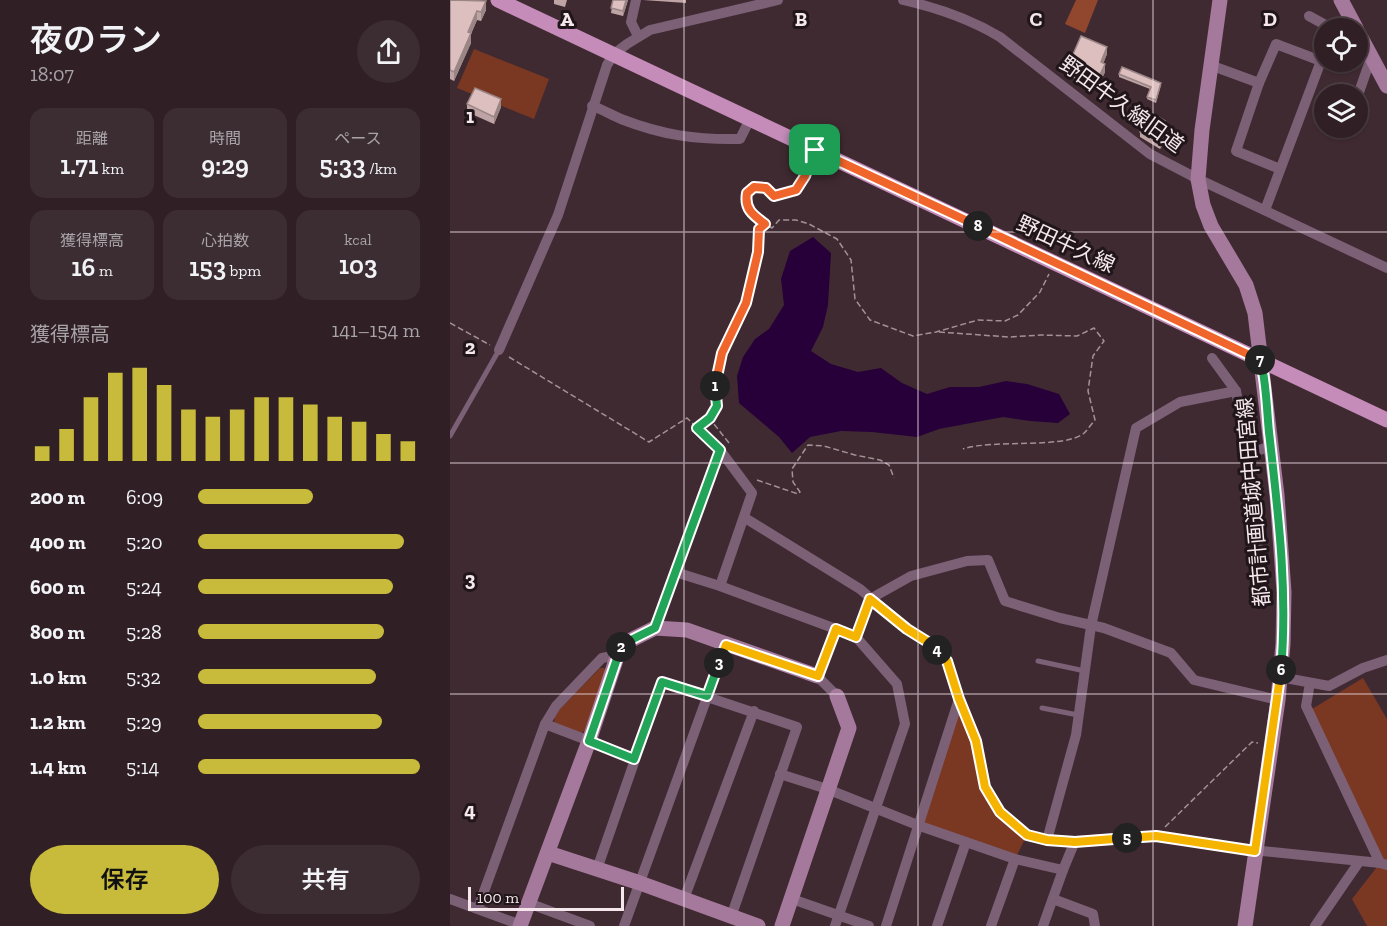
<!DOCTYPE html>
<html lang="ja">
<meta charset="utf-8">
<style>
body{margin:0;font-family:"Zilla Slab","Noto Sans JP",serif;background:#3c2d32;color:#f1f3f6;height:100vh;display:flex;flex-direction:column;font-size:22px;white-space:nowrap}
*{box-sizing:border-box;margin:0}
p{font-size:20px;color:#a8a3a7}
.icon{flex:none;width:33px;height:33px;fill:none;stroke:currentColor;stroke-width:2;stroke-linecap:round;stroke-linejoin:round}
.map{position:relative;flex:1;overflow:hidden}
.drawer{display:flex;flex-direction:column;background:#302026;width:450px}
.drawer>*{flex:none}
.fabs{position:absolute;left:864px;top:18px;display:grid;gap:12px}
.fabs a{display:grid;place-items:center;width:54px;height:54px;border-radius:50%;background:#302026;box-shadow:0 2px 4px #0004,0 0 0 2px #4b3e43;font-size:30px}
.scale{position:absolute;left:18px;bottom:15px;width:156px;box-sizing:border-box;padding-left:6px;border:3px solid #f5e7ec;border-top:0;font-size:16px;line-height:21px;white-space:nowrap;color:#f5e7ec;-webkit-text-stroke:4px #20161a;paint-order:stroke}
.pin{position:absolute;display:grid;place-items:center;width:51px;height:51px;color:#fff;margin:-26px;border-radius:12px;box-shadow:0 3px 9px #0006}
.km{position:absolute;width:30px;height:30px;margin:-15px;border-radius:50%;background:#222;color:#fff;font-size:16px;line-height:30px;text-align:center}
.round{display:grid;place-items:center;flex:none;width:63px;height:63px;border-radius:32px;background:#3c2d32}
.overview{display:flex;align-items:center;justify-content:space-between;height:102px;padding:0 30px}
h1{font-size:33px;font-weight:600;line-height:45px}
.stats{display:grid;grid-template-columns:repeat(3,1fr);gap:9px;height:102px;padding:6px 30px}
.stats div{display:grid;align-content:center;border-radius:15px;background:#3c2d32;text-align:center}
.stats b{font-size:26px;font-weight:600}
.stats small{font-size:16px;font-weight:400}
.stats p{font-size:16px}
.chart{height:168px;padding:12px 30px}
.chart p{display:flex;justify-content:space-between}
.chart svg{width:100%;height:108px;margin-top:6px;stroke:#c8bb3b;stroke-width:6}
.primary-button{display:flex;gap:12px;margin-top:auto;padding:12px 30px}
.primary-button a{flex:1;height:69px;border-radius:36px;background:#c8bb3b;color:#111;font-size:24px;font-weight:600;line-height:69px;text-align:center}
.primary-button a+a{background:#3c2d32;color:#f1f3f6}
ul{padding:0 30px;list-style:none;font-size:20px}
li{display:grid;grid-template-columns:96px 72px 1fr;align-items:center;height:45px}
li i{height:15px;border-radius:8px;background:#c8bb3b}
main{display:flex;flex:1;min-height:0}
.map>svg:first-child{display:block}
.green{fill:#7a3722}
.forest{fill:#91462e}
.water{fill:#270039}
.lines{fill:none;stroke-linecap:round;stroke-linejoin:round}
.path{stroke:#a39198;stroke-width:1.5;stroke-dasharray:6 3;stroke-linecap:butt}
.lane{stroke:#7c6076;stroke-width:5}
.street{stroke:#7c6076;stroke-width:10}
.secondary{stroke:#a5799c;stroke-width:15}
.primary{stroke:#c58cba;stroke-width:15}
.wall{fill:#bea4a4}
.shaded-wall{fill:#9b8686}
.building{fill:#ddbfbf;stroke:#9b8686;stroke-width:1.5}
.split-1-casing{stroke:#fff;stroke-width:12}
.split-2-casing{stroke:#fff;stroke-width:12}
.split-3-casing{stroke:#fff;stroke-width:12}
.split-4-casing{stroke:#fff;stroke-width:12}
.split-5-casing{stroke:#fff;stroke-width:12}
.split-6-casing{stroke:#fff;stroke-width:12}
.split-7-casing{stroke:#fff;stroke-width:12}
.split-8-casing{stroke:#fff;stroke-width:12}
.split-9-casing{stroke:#fff;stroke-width:12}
.split-1{stroke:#f0652b;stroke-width:8}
.split-2{stroke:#22a559;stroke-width:8}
.split-3{stroke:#22a559;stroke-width:8}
.split-4{stroke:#f5b400;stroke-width:8}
.split-5{stroke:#f5b400;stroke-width:8}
.split-6{stroke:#f5b400;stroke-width:8}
.split-7{stroke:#22a559;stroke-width:8}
.split-8{stroke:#f0652b;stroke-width:8}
.split-9{stroke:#f0652b;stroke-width:8}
.grid{fill:none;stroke:#f5e7ec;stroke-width:1.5;stroke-opacity:0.55}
.labels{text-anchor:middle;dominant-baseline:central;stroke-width:6;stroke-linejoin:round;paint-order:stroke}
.street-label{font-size:21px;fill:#f5e7ec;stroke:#20161a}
.grid-label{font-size:20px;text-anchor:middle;font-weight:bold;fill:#f5e7ec;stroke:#20161a;stroke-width:6;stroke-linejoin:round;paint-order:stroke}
</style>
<main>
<section class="drawer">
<div class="overview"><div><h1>夜のラン</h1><p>18:07</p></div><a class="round"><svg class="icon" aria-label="share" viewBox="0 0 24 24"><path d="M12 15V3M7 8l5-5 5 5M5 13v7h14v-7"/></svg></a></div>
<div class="stats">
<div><p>距離</p><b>1.71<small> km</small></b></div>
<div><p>時間</p><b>9:29</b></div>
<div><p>ペース</p><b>5:33<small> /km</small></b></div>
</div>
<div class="stats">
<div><p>獲得標高</p><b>16<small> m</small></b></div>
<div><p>心拍数</p><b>153<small> bpm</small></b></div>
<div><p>kcal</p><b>103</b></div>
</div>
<div class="chart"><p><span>獲得標高</span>141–154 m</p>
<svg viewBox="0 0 160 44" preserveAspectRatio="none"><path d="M5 44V38M15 44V31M25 44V18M35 44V8M45 44V6M55 44V13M65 44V23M75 44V26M85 44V23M95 44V18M105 44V18M115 44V21M125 44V26M135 44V28M145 44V33M155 44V36"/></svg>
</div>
<ul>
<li><b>200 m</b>6:09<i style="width:52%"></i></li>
<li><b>400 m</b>5:20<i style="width:93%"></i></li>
<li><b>600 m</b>5:24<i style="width:88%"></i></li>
<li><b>800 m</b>5:28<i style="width:84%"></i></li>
<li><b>1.0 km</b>5:32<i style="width:80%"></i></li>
<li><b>1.2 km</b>5:29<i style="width:83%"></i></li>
<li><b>1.4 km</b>5:14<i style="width:100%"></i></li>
</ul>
<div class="primary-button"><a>保存</a><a>共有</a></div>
</section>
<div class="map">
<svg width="937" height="926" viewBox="0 0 937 926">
<rect width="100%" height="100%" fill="#402a32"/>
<g class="green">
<path d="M24,49L99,79L84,119L7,88Z"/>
<path d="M150,668H154L156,671L135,730L130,735L104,725L105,714Z"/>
<path d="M913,678L937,719V926H917L902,899L930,863L862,709Z"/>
<path d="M509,699L535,787L550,812L577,835L565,859L470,826Z"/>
</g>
<path class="forest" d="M626,0H648L635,33L615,24Z"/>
<path class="water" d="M363,237L381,253L378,305L373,327L361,351L381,364L408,372L431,368L452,383L477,394L500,387H529L556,381L577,384L609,394L620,414L608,423L580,421L553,417L489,429L467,437L422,432L391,431L360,437L342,453L329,437L289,403L287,376L293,357L305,339L319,329L334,305L331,279L340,251Z"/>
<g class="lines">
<g class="path">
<path d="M315,224C303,215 294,209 297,193L304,187L316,188L324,196L346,190L355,176L360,161"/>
<path d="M0,323L40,345"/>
<path d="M489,332L559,337L591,335L627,336L644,328L654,341L643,356L638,391L645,420C641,424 637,431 633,434C611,449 544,439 513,449"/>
<path d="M59,357L199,442L237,418L263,443"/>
<path d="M249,427L259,419"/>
<path d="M279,443L260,419L268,403C255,373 287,329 296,302C304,279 308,254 309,229L315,224L322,228L329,220H346L359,224L387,239L401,260L405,299L420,320L463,336L486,332L528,320L555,321L568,315L590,292L599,274"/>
<path d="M307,480L348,494L350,492L343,482L342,469L358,445L374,446L405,455L430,460L439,465L444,478"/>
<path d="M715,827L802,742L808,743"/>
</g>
<g class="lane">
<path d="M0,436L49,350"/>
<path d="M588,661L635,671"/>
<path d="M592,708L628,715"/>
</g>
<g class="street">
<path d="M186,0L181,22L188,36"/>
<path d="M453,0C488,8 520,19 550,37L700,154L748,179L937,268"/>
<path d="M859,16L881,28"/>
<path d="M760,65L809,83"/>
<path d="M908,95L921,58"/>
<path d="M142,106C152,109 161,115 171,119C212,135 246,140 290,139L300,119"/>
<path d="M815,210L871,61L826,44L809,83L786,151L830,169"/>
<path d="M49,350L108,215L157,65L164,54L177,44L200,30L328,0"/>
<path d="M762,358L786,391L798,454L808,551"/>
<path d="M270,450L302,493L270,586"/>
<path d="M798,454L821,446"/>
<path d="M295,518L410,589L457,629L481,644L497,661L509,699L526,741L535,787L550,812L577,835L597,840L625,841L706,836L792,849L930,863"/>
<path d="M225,572L270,586L386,629"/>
<path d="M205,628L270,450"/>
<path d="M830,677L879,686L913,668L937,660"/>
<path d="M860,683L856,706L930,863L937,865"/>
<path d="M387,696L367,676L386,629L406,637L420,599L461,576L517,561L538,560L555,601L610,618L654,628L721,653L744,680L828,700"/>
<path d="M95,724L106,706L152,658L168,655"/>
<path d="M330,774L377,789L470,826L565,859L613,870L593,926"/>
<path d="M597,840L626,735L641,626L686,428L730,402L786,391"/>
<path d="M147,869L212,682L347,727L281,917"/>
<path d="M613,870L625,841"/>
<path d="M0,899L71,925"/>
<path d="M234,899L304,711"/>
<path d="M342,899L419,926"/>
<path d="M603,899L643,914L645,926"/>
<path d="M78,903L140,926"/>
<path d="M28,908L95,724L184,758"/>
<path d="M174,926L276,645"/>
<path d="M385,926L455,724L447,684L406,637"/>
<path d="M436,926L509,699"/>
<path d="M487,926L516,842"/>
<path d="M541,926L565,859"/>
<path d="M865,926L909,862"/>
</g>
<g class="secondary">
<path d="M770,0L752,130L748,179L753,205L761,226L796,285L805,313L827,495L834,592L833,644L828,700L795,926"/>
<path d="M891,0L906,28"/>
<path d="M908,32L937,86"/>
<path d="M98,853L190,883L308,926"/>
<path d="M70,926L139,741L171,645L205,628L237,630L367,676"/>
<path d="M332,926L399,728L387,696"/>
</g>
<path class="primary" d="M48,0L937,420"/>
</g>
<g class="wall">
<path d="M0,0L36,10L31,21L27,20L21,34V43L4,81L0,79Z"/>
<path d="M104,0H117L115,7L104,4Z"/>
<path d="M163,0H178L173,16L161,13Z"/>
<path d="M193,0H236V3Z"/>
<path d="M657,54L653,63L655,72L648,87L644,85L643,87L617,75V68Z"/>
<path d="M669,74L711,85L706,103L697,99L700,89L669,77Z"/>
<path d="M17,104L51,107L44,124L17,112Z"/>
<path d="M715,126L714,127L719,135L710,149L690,137V132Z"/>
</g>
<g class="shaded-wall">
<path d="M176,0H178L173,16V11Z"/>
<path d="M36,1V10L31,21V12Z"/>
<path d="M27,11V20L21,34V43L4,81V72L18,32Z"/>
<path d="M657,47V54L651,70V62Z"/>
<path d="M655,64V72L648,87V79Z"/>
<path d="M51,99V107L44,124V117Z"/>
<path d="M719,130V135L710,149V144Z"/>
</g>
<g class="building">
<path d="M0,0L36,1L31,12L27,11L18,32L21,33L4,72L0,70Z"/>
<path d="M163,0H176L173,11L161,8Z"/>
<path d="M631,36L657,47L651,62L655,64L648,79L644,77L643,79L617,68Z"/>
<path d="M672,67L711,83L706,100L697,97L701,87L669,74Z"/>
<path d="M25,88L51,99L44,117L17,104Z"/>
<path d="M702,113L715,121L712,126L719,130L710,144L690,132Z"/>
</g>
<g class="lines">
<g class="split-1-casing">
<path id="split-1" d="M265,386L272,353L296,303L308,252L309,229L315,224C303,215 294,209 297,193L304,187L316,188L324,196L346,190L355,176L365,150"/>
</g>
<g class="split-2-casing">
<path id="split-2" d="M171,647V645L205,628L270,450L247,428L260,418L267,406L265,386"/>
</g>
<g class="split-3-casing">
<path id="split-3" d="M171,647L139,741L184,759L212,682L257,696L269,663"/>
</g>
<g class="split-4-casing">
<path id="split-4" d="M269,663L276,645L368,676L386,629L406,637L420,599L457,629L481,644L487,650"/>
</g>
<g class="split-5-casing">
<path id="split-5" d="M487,650L497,661L509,699L526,741L535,787L550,812L577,835L597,840L625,842L677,838"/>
</g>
<g class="split-6-casing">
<path id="split-6" d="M677,838L706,836L805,851L831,670"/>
</g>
<g class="split-7-casing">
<path id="split-7" d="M810,360C816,375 817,414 819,432C828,512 838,590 831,670"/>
</g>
<g class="split-8-casing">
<path id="split-8" d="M528,226L810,360"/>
</g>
<g class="split-9-casing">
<path id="split-9" d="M365,150L528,226"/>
</g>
<use href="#split-1" class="split-1"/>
<use href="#split-2" class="split-2"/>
<use href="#split-3" class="split-3"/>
<use href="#split-4" class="split-4"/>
<use href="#split-5" class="split-5"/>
<use href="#split-6" class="split-6"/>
<use href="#split-7" class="split-7"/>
<use href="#split-8" class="split-8"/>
<use href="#split-9" class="split-9"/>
</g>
<path class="grid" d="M234,0V926M468,0V926M703,0V926M0,232H937M0,463H937M0,694H937"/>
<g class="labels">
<g class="street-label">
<text transform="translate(672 104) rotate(36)">野田牛久線旧道</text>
<text transform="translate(616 244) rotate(25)">野田牛久線</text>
<text transform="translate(803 502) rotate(-95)">都市計画道城中田宮線</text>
</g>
</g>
<g class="grid-label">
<text x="117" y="26">A</text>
<text x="351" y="26">B</text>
<text x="586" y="26">C</text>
<text x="820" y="26">D</text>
<text x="20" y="123">1</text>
<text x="20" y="354">2</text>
<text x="20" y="586">3</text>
<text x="20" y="817">4</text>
</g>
</svg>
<div class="fabs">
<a><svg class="icon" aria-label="locate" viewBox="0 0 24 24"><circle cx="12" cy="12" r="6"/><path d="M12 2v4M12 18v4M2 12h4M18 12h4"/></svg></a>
<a><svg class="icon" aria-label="layers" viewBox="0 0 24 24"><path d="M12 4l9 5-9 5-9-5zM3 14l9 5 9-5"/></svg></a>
</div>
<div class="scale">100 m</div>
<div class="pin" style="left:365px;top:150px;background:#1e9e55"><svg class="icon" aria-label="arrive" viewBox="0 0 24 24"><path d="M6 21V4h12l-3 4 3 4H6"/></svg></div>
<b class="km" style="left:265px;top:386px">1</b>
<b class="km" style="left:171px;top:647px">2</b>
<b class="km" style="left:269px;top:663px">3</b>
<b class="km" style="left:487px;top:650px">4</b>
<b class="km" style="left:677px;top:838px">5</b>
<b class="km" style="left:831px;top:670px">6</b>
<b class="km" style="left:810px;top:360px">7</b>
<b class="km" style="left:528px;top:226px">8</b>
</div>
</main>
